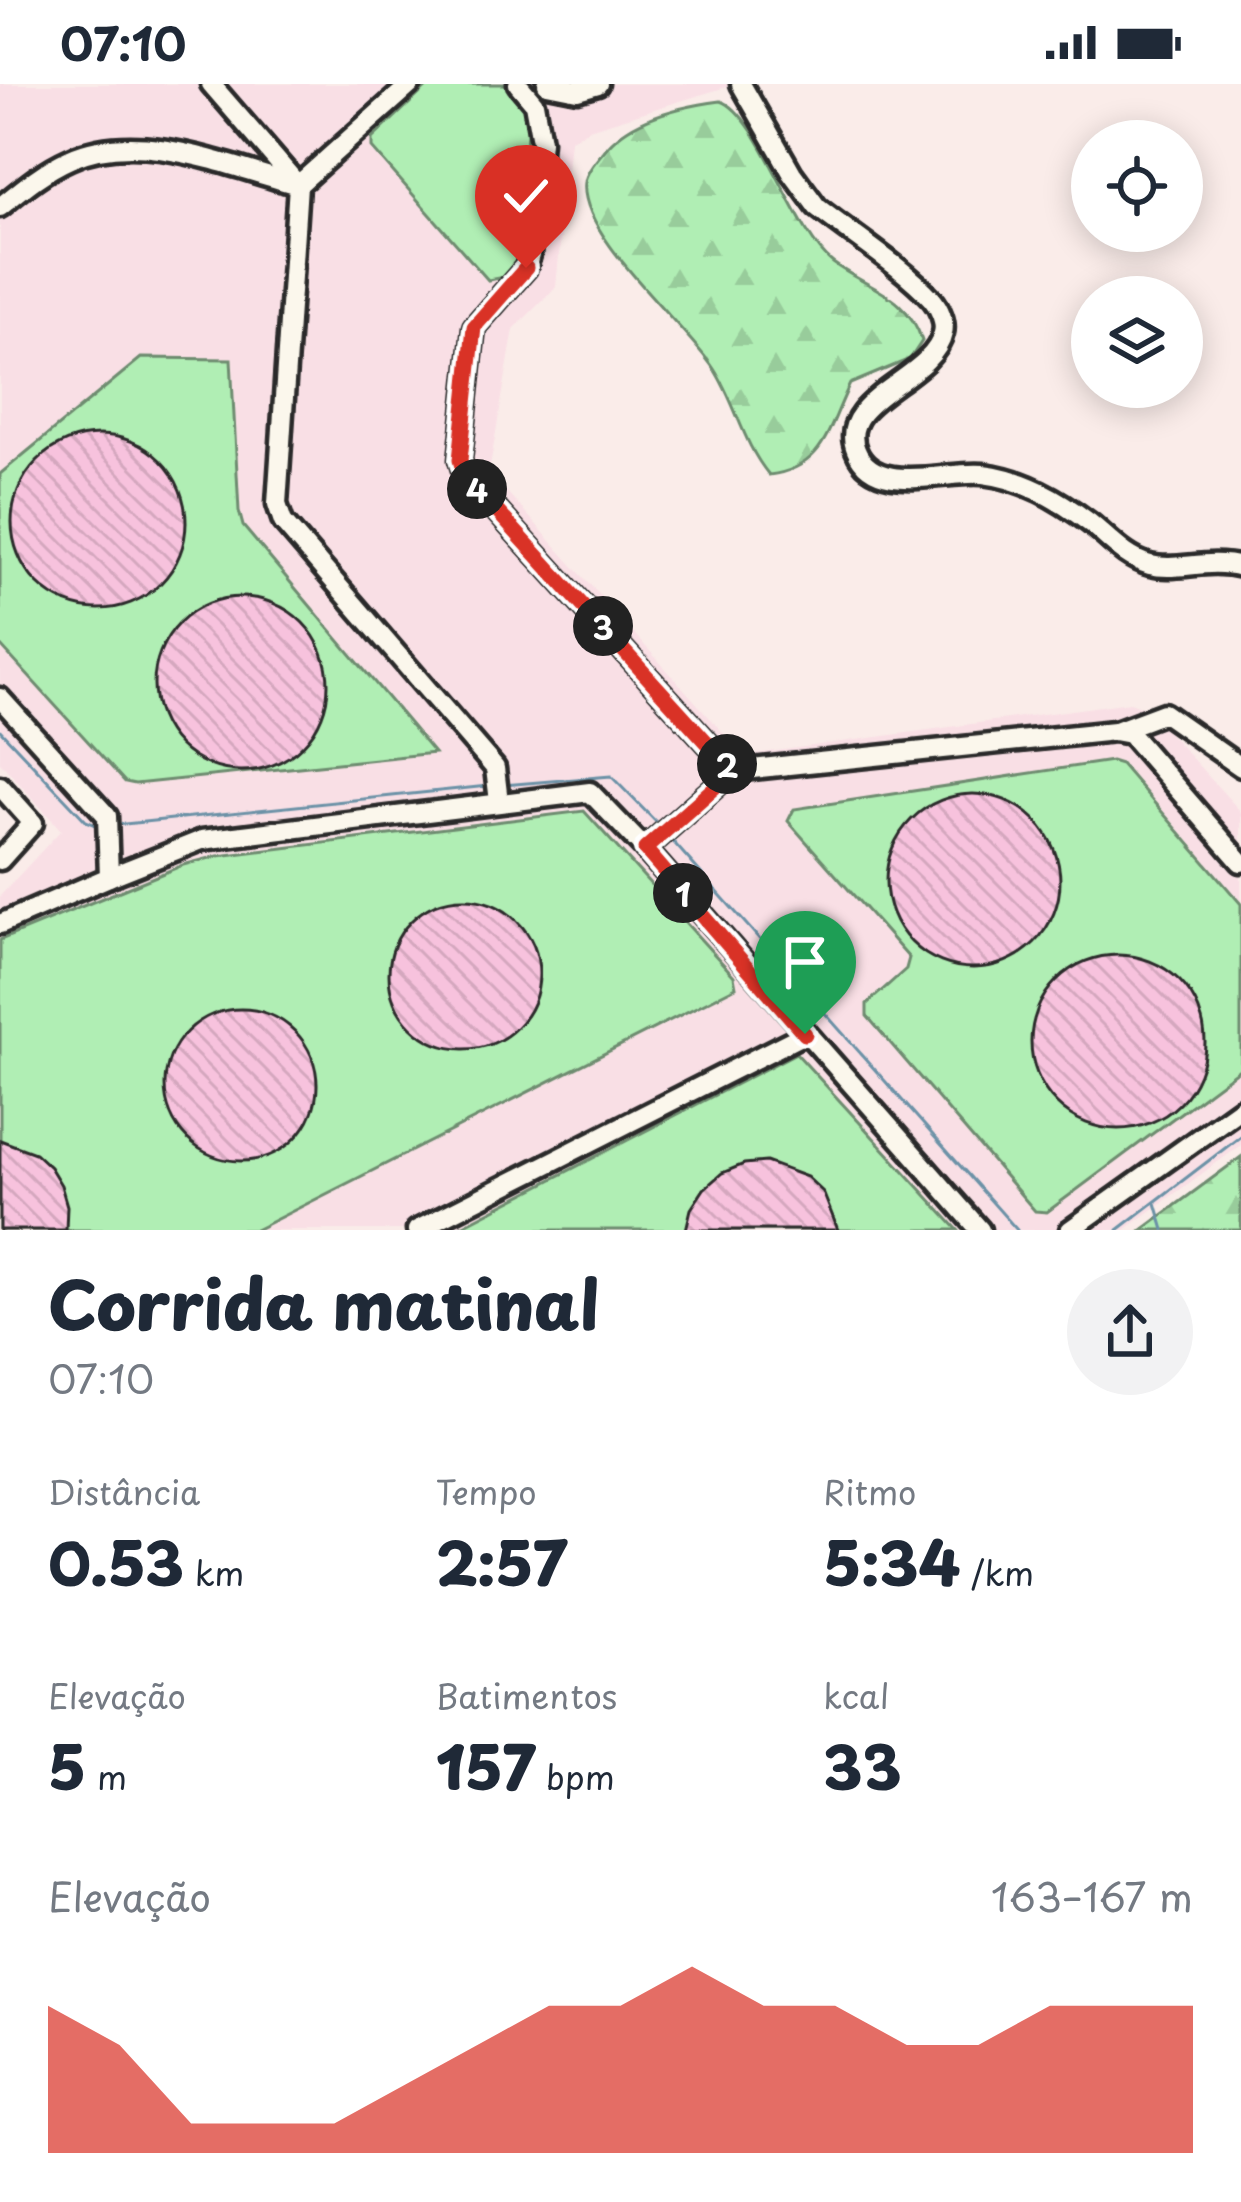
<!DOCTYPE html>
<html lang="pt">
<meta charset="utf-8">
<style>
body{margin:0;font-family:"Playpen Sans",sans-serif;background:#f2f2f3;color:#1f2937;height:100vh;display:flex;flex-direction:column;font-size:45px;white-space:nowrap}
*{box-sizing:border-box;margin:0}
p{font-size:39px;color:#747a83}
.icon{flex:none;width:66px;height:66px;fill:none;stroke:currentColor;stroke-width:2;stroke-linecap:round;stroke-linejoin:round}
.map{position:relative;height:1146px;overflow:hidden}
.details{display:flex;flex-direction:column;background:#fff;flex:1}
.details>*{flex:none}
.fabs{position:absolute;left:1071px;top:36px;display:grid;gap:24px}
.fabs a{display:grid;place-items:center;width:132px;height:132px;border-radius:50%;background:#fff;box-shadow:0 6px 30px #0003;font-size:60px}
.pin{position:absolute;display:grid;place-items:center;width:102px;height:102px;color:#fff;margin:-123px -51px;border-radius:50% 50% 50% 0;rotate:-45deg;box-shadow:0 0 12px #0007}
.pin .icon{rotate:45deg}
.km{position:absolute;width:60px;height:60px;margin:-30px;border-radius:50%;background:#222;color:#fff;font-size:33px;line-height:60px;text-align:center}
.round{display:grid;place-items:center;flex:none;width:126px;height:126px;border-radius:63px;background:#f2f2f3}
.overview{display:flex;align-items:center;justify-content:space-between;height:204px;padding:0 48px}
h1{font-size:66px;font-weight:800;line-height:90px}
.metrics{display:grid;grid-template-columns:repeat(3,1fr);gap:18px;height:204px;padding:12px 48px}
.metrics div{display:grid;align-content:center}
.metrics b{font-size:60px;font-weight:800}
.metrics small{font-size:33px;font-weight:400}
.metrics p{font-size:33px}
.chart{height:336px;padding:24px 48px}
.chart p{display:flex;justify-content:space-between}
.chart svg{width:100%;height:216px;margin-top:12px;fill:#d93025;opacity:.7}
.status{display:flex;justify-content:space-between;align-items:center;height:84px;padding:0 60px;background:#fff;direction:ltr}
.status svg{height:33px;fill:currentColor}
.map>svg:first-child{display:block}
.built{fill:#f9dfe5}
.grass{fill:#b0eeb4;stroke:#6e8c70;stroke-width:3}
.forest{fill:url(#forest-firs);stroke:#6e8c70;stroke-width:3}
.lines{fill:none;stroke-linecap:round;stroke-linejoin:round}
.stream{stroke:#6c92a7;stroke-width:3}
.building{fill:url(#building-back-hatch);stroke:#2b2b2b;stroke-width:3}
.minor-casing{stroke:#2b2b2b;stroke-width:27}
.minor{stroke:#fbf7ec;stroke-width:18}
.route-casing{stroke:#fff;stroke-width:24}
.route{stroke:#d93025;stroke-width:15}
</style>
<div class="status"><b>07:10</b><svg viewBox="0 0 49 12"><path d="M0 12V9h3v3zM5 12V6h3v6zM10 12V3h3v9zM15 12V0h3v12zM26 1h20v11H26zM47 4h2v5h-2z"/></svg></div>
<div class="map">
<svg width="1241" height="1146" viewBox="0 0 1241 1146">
<defs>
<pattern id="forest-firs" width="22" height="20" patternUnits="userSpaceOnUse" patternTransform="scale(3)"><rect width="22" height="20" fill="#b0eeb4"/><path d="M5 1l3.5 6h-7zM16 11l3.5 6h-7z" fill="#98cc9b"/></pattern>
<pattern id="building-back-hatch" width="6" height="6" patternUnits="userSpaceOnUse" patternTransform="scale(3)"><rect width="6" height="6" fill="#f7c2dd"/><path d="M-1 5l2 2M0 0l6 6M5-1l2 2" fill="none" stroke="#d4a7be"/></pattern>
</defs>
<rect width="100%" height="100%" fill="#faece9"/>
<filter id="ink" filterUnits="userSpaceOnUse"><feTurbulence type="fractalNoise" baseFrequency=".00833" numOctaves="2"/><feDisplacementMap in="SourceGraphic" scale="24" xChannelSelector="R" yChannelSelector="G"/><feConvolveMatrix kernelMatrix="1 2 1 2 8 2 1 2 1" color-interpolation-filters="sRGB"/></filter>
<g filter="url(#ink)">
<path class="built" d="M0,0H736L589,45L570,56L556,203L514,245L489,388L736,663L748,671L1130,618L1146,624L1241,728V1061L1125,1146H0V812L61,746L0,678Z"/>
<g class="grass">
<path d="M430,0H505L522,20L528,35L519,161L517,175L504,193L488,196L372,64V55Z"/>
<path d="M141,274L231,275L239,427L243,442L434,669L135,700L125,698L0,561V390Z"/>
<path d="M1111,677L1121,680L1241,820V984L1047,1128L1035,1127L867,932V920L906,885L909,874L788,737L794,725Z"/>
<path d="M584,727L734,892L736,903L255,1146H0V856L183,781L218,772Z"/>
<path d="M796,969L958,1146H454Z"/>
</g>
<g class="forest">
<path d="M721,17C759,29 794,149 833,179C868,205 908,210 922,257L910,275L850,300C828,344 825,384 769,391C742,358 736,319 714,285C684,239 578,151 585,98C586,88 597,75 604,67C629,34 682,22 721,17Z"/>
<path d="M1241,1073V1146H1142Z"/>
</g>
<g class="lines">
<g class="stream">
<path d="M0,646L86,737L100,743"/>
<path d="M503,701L611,692L658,740"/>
<path d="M115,741L488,702"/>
<path d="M668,752L1017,1146"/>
<path d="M1156,1119L1164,1146"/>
<path d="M1118,1146L1241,1052"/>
</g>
</g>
<g class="building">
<circle cx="99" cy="438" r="87"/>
<circle cx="241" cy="600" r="87"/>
<circle cx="973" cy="797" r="87"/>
<circle cx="464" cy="890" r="75"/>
<circle cx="1118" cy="958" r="87"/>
<circle cx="241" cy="1001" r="76"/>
<path d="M0,1056L35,1069L50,1083L61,1101L67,1122L66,1146H0Z"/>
<path d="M766,1078L807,1093L823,1108L838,1146H686L691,1125L704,1105L722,1089L744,1080Z"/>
</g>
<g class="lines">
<g class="minor-casing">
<g id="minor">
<path d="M211,0L298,101L411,0"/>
<path d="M518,0L534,19L541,57L530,171L526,184L474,243L460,376L465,392L733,687L645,765"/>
<path d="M547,0L577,6L598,0"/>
<path d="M741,0L792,89L817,123C851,150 904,184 932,215C939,223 946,238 943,249C934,295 835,315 856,366C874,413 947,386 983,390C1024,395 1058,415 1090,439C1110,455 1125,474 1150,481C1177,488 1207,474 1241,483"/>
<path d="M0,123C22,105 43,87 70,75C140,43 229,83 298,101L277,420L283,438L495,684L499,718"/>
<path d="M0,614L107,732L109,793L0,840"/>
<path d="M1116,647L1164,629L1241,683"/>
<path d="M733,687L1114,647L1130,650L1241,778"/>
<path d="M0,702L33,739L0,776"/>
<path d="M109,793L202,756L590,708L645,765L980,1146"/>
<path d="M417,1146L804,950"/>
<path d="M1070,1146L1241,1024"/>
</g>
</g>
<use href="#minor" class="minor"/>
</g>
</g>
<g class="lines" filter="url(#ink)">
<g class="route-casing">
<path id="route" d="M526,184L474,243L460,376L465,392L733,687L645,765L805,950"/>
</g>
<use href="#route" class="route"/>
</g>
</svg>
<div class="fabs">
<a><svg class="icon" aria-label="locate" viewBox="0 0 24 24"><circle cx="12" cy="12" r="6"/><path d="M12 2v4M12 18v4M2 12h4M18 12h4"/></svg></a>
<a><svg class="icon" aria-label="layers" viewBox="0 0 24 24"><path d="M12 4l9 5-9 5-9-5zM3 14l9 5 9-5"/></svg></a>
</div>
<div class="pin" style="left:805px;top:950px;background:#1e9e55"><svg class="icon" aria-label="arrive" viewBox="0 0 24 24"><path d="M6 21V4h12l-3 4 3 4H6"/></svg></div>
<div class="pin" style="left:526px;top:184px;background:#d93025"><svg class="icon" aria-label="check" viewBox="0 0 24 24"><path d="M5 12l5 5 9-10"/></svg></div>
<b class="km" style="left:683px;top:809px">1</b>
<b class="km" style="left:727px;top:680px">2</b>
<b class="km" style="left:603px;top:542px">3</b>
<b class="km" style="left:477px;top:405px">4</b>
</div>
<section class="details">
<div class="overview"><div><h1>Corrida matinal</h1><p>07:10</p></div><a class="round"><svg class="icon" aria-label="share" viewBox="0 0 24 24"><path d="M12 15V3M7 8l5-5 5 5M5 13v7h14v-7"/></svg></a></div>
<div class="metrics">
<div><p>Distância</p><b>0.53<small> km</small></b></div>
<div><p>Tempo</p><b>2:57</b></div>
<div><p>Ritmo</p><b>5:34<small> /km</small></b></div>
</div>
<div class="metrics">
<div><p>Elevação</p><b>5<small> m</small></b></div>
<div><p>Batimentos</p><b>157<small> bpm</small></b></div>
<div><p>kcal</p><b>33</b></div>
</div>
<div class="chart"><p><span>Elevação</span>163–167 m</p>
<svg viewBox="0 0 160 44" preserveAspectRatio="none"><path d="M0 44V14L10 22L20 38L30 38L40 38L50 30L60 22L70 14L80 14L90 6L100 14L110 14L120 22L130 22L140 14L150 14L160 14V44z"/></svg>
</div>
</section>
